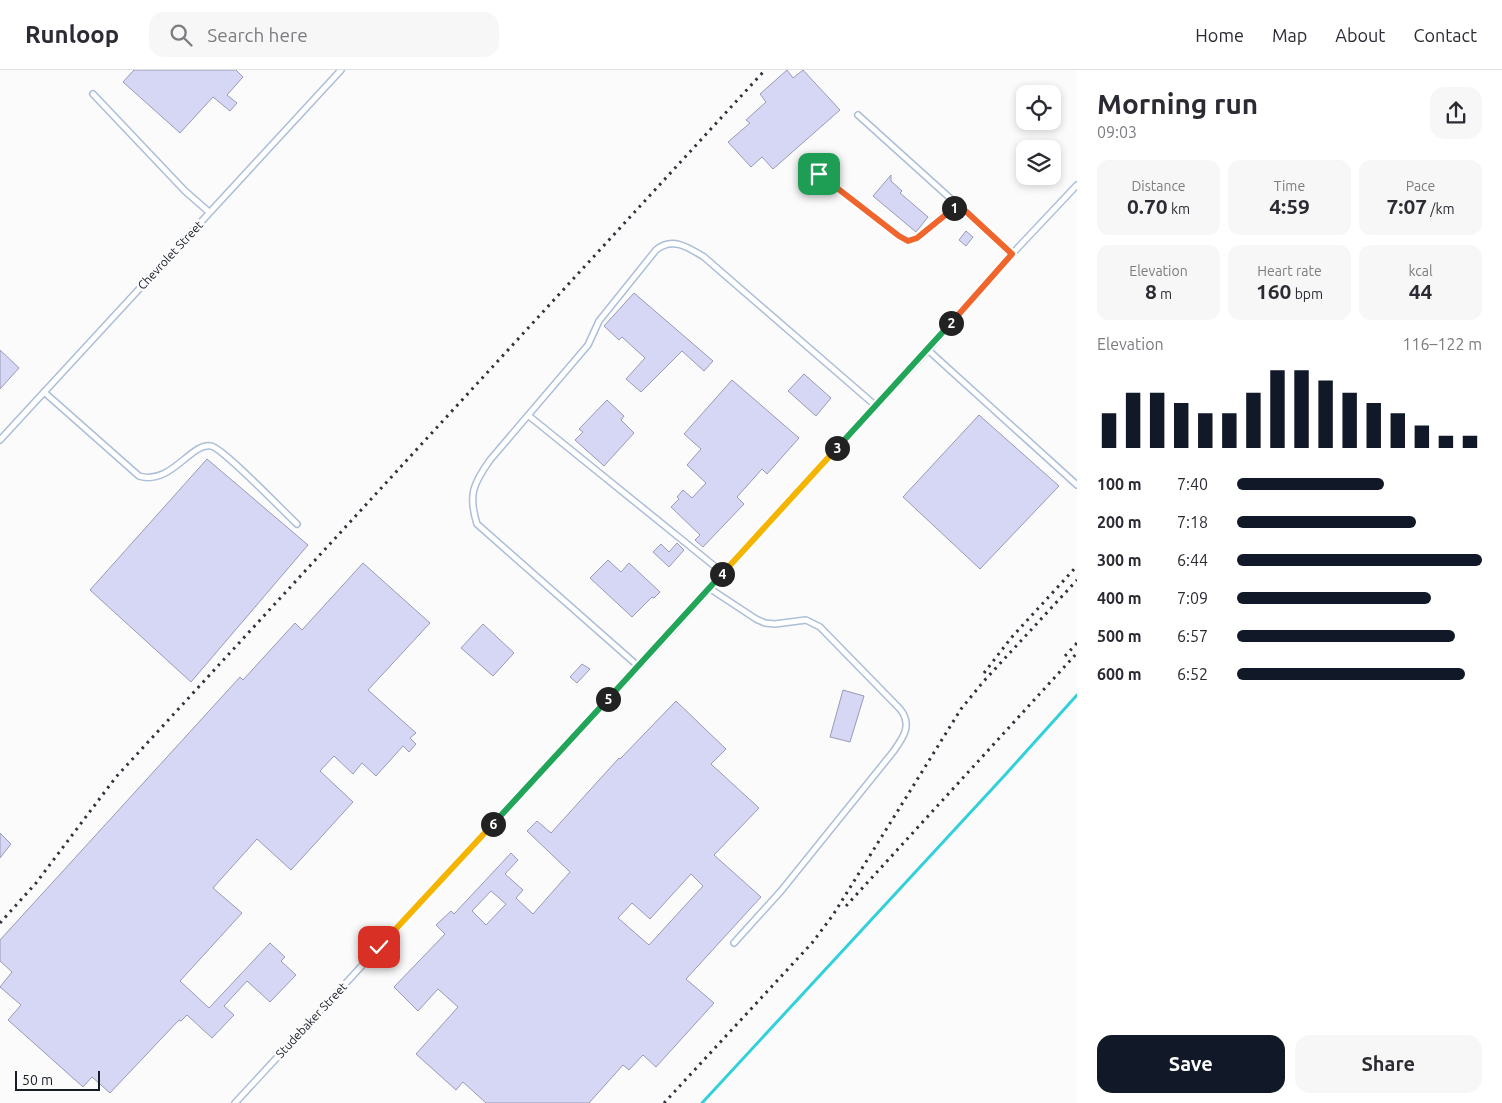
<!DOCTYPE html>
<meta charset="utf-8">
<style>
body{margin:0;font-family:Ubuntu,sans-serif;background:#f7f7f7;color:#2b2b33;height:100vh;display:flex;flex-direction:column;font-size:19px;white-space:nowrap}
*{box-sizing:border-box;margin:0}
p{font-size:16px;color:#7c7c81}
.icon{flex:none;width:28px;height:28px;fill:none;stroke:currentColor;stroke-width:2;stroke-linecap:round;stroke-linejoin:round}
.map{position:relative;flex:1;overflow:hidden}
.sheet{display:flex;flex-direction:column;background:#fff;width:425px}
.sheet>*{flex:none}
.buttons{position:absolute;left:1016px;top:15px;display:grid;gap:10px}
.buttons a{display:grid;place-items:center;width:45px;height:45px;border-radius:10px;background:#fff;box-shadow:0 2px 8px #0003;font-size:25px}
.scale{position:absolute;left:15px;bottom:12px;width:85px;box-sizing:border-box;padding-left:5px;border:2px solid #171d27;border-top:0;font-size:14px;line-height:18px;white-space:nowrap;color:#171d27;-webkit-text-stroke:4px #fbfbfb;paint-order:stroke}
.pin{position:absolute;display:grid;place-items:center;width:42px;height:42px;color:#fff;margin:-21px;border-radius:10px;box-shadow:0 2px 8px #0006}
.km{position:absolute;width:25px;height:25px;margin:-12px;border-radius:50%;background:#222;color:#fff;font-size:14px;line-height:25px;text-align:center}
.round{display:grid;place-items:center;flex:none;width:52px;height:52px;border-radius:15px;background:#f7f7f7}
.summary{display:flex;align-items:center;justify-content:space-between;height:85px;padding:0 20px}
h1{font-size:28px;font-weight:600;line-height:38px}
.stats{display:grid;grid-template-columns:repeat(3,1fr);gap:8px;height:85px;padding:5px 20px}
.stats div{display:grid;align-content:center;border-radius:12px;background:#f7f7f7;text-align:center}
.stats b{font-size:21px;font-weight:600}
.stats small{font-size:14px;font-weight:400}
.stats p{font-size:14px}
.chart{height:140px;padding:10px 20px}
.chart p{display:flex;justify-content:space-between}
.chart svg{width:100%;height:90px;margin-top:5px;stroke:#111827;stroke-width:6}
.primary-button{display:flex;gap:10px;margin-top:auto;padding:10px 20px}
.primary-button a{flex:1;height:58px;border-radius:15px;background:#111827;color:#fff;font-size:20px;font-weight:600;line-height:58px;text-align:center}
.primary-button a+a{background:#f7f7f7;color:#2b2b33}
ul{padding:0 20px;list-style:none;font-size:16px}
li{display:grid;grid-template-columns:80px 60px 1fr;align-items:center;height:38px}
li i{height:12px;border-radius:6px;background:#111827}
header{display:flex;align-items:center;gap:30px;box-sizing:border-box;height:70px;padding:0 25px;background:#fff;border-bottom:1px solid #e1e1e2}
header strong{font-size:24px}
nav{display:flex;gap:28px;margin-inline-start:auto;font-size:18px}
.search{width:350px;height:45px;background:#f7f7f7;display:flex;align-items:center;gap:12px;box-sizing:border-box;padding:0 18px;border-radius:15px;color:#7c7c81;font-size:19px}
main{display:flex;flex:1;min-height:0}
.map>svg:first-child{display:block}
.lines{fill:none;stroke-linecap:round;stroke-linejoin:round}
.stream{stroke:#32d1da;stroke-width:3}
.building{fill:#d6d6f5;stroke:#999ab7;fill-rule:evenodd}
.service-casing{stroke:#acbed8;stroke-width:8}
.service{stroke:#fff;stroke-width:5}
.rail{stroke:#2e333c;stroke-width:3;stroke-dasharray:2.5 5;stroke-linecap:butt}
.split-1-casing{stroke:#fff;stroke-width:10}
.split-2-casing{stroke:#fff;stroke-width:10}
.split-3-casing{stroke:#fff;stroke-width:10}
.split-4-casing{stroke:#fff;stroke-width:10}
.split-5-casing{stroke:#fff;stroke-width:10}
.split-6-casing{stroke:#fff;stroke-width:10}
.split-7-casing{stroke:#fff;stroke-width:10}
.split-1{stroke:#f0652b;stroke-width:6}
.split-2{stroke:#f0652b;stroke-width:6}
.split-3{stroke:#22a559;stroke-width:6}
.split-4{stroke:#f5b400;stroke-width:6}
.split-5{stroke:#22a559;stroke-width:6}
.split-6{stroke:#22a559;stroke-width:6}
.split-7{stroke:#f5b400;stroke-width:6}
.labels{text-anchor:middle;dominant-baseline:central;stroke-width:5;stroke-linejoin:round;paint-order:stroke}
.street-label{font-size:12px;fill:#171d27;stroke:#fbfbfb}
</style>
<header>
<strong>Runloop</strong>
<div class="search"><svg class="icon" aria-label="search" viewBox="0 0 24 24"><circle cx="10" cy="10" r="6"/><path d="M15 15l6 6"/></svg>Search here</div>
<nav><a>Home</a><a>Map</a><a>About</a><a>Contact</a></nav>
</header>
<main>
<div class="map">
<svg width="1077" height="1033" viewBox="0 0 1077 1033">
<rect width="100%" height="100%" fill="#fbfbfb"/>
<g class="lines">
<path class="stream" d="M702,1033L1005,705L1077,625"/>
</g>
<g class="building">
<path d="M134,0H236L243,7L227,25L237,33L230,41L213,27L180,63L123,12Z"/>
<path d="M787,0L793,8L803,0L840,40L773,99L762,87L751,97L728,72L750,53L746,50L766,32L760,24Z"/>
<path d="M891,105V111L902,121L900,123L928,147L916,162L873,126Z"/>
<path d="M966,161L973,167L966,176L959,170Z"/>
<path d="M634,223L713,291L704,301L682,281L641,322L626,309L645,288L622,267L619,270L604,256Z"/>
<path d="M0,280L19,298L0,319Z"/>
<path d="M804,304L831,328L816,346L788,321Z"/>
<path d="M732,310L799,368L767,404L762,399L737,427L744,434L703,477L695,470L700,465L671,437L679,429L677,427L683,420L692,428L706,413L687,395L701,379L684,364Z"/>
<path d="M607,330L624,346L621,350L634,363L604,396L575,370L583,362L579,359Z"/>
<path d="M979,345L1059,416L980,499L903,427Z"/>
<path d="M207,389L308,475L191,612L90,520Z"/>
<path d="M677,473L684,480L669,497L653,482L661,474L669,482Z"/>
<path d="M608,490L621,502L629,493L660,522L654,528L652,527L632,547L590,508Z"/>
<path d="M363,493L430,553L368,620L416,663L410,668L416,674L409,682L403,676L376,706L362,693L353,704L334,686L320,701L353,732L291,800L257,769L213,818L242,843L180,911L209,938L270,873L285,887L281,891L296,905L270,932L247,911L224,936L234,945L212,968L187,945L181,951L179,950L110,1023L92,1007L83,1017L8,950L21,935L0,917L12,902L0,891V870L240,607L243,610L295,553L302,560Z"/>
<path d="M483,554L514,583L493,606L461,578Z"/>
<path d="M582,594L590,599L577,613L570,607Z"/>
<path d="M843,620L864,626L850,672L830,667Z"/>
<path d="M676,631L726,679L711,694L759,738L714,785L761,827L686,909L714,933L656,997L643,985L629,1000L623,995L589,1033H486L463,1012L456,1020L416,984L458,937L438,919L418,941L394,917L445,864L436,855L451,841L454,844L511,783L518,790L505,804L523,820L516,828L533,844L570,802L527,761L537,751L551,763L619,688L620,689ZM691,804L703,816L649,875L618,848L632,833L650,849ZM491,821L506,834L486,855L472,841Z"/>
<path d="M0,763L11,774L0,788Z"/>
</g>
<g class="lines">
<g class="service-casing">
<g id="service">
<path d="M93,24L185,121L209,142"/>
<path d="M858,45L1012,184"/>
<path d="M819,104L899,166L908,171L917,168L958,135"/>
<path d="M928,280L1077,415"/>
<path d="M44,322L139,406C171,416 191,372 211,376C223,378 283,441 297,454"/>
<path d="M529,346L723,503"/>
<path d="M0,370L341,0"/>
<path d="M709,518L756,549L765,553L775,554L806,550L820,557L900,639C913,655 903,668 893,682L781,821L734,873"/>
<path d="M638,596L477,454C468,425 473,414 490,390L588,275L599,251L656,180C673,166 689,178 704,187L876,336"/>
<path d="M235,1033L676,556L818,398L928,280L1012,184L1077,115"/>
</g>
</g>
<use href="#service" class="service"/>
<g class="rail">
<path d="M1065,586L1077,573"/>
<path d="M984,603L1011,568L1077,496"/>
<path d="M846,836L1077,583"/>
<path d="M0,853L36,813L116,707L765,0"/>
<path d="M664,1033L812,873L833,845L961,639L983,612L1077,510"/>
</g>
</g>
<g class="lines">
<g class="split-1-casing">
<path id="split-1" d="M819,104L899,166L908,171L917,168L954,138"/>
</g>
<g class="split-2-casing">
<path id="split-2" d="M951,253L1012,184L958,134L954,138"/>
</g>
<g class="split-3-casing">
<path id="split-3" d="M837,378L951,253"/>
</g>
<g class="split-4-casing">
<path id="split-4" d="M722,504L837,378"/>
</g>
<g class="split-5-casing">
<path id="split-5" d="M608,629L722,504"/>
</g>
<g class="split-6-casing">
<path id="split-6" d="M493,754L608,629"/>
</g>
<g class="split-7-casing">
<path id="split-7" d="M379,877L493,754"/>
</g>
<use href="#split-1" class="split-1"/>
<use href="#split-2" class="split-2"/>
<use href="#split-3" class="split-3"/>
<use href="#split-4" class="split-4"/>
<use href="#split-5" class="split-5"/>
<use href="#split-6" class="split-6"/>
<use href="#split-7" class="split-7"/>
</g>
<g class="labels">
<g class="street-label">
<text transform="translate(170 185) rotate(-47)">Chevrolet Street</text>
<text transform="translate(311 950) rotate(-47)">Studebaker Street</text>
</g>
</g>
</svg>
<div class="buttons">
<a><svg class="icon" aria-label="locate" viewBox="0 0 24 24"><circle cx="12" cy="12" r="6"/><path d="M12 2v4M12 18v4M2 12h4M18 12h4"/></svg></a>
<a><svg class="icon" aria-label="layers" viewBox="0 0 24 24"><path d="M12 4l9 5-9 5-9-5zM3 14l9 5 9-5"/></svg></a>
</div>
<div class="scale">50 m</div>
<div class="pin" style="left:819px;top:104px;background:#1e9e55"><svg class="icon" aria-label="arrive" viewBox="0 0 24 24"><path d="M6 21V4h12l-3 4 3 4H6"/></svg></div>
<div class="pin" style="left:379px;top:877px;background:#d93025"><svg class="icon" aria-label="check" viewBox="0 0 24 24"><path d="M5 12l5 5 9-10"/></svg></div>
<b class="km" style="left:954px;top:138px">1</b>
<b class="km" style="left:951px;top:253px">2</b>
<b class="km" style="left:837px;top:378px">3</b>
<b class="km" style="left:722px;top:504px">4</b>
<b class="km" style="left:608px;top:629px">5</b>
<b class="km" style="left:493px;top:754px">6</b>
</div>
<section class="sheet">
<div class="summary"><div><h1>Morning run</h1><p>09:03</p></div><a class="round"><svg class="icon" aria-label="share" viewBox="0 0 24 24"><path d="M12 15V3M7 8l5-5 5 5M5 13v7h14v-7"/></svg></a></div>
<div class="stats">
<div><p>Distance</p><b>0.70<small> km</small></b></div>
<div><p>Time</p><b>4:59</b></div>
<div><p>Pace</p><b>7:07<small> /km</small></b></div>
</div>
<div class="stats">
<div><p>Elevation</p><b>8<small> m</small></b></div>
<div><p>Heart rate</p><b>160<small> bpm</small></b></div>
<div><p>kcal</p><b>44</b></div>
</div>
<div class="chart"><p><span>Elevation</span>116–122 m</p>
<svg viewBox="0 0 160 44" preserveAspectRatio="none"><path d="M5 44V27M15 44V17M25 44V17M35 44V22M45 44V27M55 44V27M65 44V17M75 44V6M85 44V6M95 44V11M105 44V17M115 44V22M125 44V27M135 44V33M145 44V38M155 44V38"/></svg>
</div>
<ul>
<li><b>100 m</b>7:40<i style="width:60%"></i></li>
<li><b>200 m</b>7:18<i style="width:73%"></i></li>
<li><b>300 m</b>6:44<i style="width:100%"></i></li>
<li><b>400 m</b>7:09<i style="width:79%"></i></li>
<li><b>500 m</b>6:57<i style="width:89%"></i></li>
<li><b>600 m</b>6:52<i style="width:93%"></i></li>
</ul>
<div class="primary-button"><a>Save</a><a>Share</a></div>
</section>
</main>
